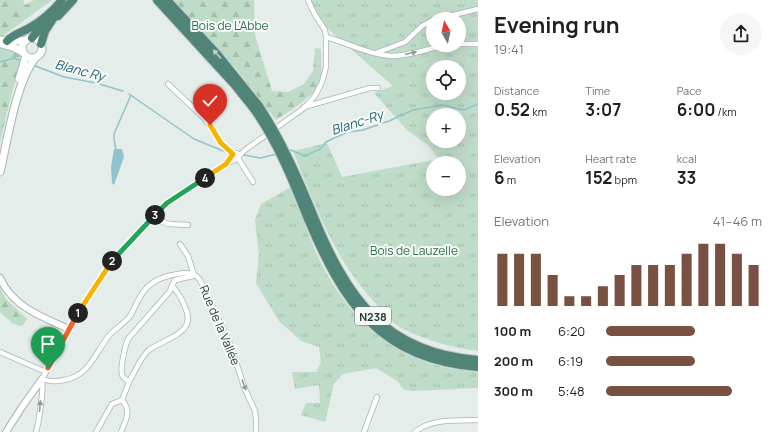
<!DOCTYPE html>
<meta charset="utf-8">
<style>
body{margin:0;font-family:Manrope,sans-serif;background:#f6f6f6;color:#202124;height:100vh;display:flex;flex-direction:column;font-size:15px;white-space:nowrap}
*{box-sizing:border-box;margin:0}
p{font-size:13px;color:#757577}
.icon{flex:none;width:22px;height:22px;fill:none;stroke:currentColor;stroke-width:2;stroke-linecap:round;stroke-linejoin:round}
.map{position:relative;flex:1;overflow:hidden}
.panel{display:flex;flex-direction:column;background:#fff;width:300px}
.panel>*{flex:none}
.needle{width:26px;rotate:351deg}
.buttons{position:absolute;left:426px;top:12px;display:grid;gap:8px}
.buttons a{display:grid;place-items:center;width:40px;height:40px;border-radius:50%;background:#fff;box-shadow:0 4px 16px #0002;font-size:20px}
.pin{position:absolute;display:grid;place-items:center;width:34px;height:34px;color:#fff;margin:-41px -17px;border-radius:50% 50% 50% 0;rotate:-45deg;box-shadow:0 0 4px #0007}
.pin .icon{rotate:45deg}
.km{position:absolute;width:20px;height:20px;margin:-10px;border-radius:50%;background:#222;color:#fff;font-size:11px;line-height:20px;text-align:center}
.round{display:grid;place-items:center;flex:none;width:42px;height:42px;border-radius:21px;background:#f6f6f6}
.overview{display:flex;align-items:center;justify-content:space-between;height:68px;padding:0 16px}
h1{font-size:22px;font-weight:700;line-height:30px}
.metrics{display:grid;grid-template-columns:repeat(3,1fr);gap:6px;height:68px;padding:4px 16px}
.metrics div{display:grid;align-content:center}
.metrics b{font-size:17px;font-weight:700}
.metrics small{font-size:11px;font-weight:400}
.metrics p{font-size:11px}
.chart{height:112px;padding:8px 16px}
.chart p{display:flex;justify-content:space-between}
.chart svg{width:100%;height:72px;margin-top:4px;stroke:#7a5042;stroke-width:6}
ul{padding:0 16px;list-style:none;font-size:13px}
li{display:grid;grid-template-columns:64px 48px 1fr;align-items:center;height:30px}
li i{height:10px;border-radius:5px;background:#7a5042}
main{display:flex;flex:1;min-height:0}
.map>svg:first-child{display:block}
.forest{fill:url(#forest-firs)}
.park{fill:url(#park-tufts);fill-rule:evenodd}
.water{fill:#91c3cd}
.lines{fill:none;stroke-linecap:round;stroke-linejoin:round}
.stream{stroke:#91c3cd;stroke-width:1.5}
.minor-casing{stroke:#a7b5b0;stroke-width:6}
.tertiary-casing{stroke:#a7b5b0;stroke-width:8}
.secondary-casing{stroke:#a4b8b1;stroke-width:9}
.trunk-casing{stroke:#c2c9c7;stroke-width:10}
.minor{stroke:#fff;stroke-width:4.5}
.tertiary{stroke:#fff;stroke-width:6}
.secondary{stroke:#fff;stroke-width:7}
.trunk{stroke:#508478;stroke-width:8}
.trunk-bridge-casing{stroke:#c2c9c7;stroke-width:10;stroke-linecap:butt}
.trunk-bridge{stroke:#508478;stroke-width:8}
.oneway{fill:#929e9b}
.oneway2{fill:#bbd0cb}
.split-1-casing{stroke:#fff;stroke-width:8}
.split-2-casing{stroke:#fff;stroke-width:8}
.split-3-casing{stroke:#fff;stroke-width:8}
.split-4-casing{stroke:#fff;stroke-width:8}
.split-5-casing{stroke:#fff;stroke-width:8}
.split-1{stroke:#f0652b;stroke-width:5}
.split-2{stroke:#f5b400;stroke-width:5}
.split-3{stroke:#22a559;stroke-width:5}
.split-4{stroke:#22a559;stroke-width:5}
.split-5{stroke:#f5b400;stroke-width:5}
.labels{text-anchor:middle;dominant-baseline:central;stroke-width:4;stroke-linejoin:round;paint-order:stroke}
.shield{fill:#f5f9f7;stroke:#637571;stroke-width:1}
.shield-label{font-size:11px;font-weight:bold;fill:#253d37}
.park-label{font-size:12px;fill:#32724c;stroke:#f5f9f7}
.street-label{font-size:12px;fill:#253d37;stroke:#f5f9f7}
.water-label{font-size:13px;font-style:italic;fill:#236575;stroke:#f5f9f7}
</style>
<main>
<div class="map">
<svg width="478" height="432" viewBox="0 0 478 432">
<defs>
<pattern id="forest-firs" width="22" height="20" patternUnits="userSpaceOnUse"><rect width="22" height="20" fill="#bfdcc8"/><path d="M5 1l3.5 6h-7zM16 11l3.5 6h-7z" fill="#a4beac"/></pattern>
<pattern id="park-tufts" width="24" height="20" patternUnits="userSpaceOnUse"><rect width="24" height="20" fill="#bfdcc8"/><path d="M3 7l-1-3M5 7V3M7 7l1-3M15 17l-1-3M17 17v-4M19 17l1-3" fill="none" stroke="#a4beac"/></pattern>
</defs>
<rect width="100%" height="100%" fill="#e4ede9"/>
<g class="forest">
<path d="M0,0H23L25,5L34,0H52L0,38Z"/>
<path d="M172,0H254L255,35L272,91L288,92L304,84L313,71L315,48L321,49C321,59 322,71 321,81C318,94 287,113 276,120L237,70Z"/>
<path d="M0,47C7,47 19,50 21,58C22,64 18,71 17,76C10,98 5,121 0,143Z"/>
<path d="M0,288L6,299L27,319L22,326L13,324L0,312Z"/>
</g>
<g class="park">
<path d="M310,0H478V351C452,348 420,339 398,326C390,321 384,312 378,306C336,263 315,206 293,151L327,143L342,177L439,159L428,145L408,131L374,93L393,86L328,29L314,11ZM433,19H459V45H433ZM433,67H459V93H433ZM433,115H459V141H433ZM433,163H459V189H433Z"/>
<path d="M291,187C302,214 310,243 324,269C358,331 406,368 478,372V388L413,391L404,390L397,381L376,368L343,374L334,384L325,422L301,415L306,403H320L319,385L295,389L292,372H316L321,363L319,347L301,341L279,321L256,283L259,255L255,220L261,204Z"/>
</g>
<path class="water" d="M114,149H122L124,157L114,185L112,183L111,167Z"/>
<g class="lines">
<g class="stream">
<path d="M0,62L14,58L21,61"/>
<path d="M33,65L64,77L96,83L123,91"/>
<path d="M129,94L194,139L226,152"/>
<path d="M116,150L114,139V134L131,95"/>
<path d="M289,151L291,150L305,156L320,149L326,142L334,138L348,132L363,130L389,121L413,110L443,105L464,110L478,104"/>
<path d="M244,155L260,158L277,154"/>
</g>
<g class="minor-casing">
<g id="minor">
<path d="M437,19L478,9"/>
<path d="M326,37C348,43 370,55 392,56C409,56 428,49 445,45"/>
<path d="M459,44H478"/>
<path d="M376,53L405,42L422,26L433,20"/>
<path d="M168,84L204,118L221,143L233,154"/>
<path d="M304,107L370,88H378"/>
<path d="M239,156L245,150L304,108L315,96L322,82L326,67V37L325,30L315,15L308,0"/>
<path d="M238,158L253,182"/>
<path d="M151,218L169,224L188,225"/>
<path d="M180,244L188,256L194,275"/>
<path d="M172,286L175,280L193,276"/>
<path d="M0,352L46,372"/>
<path d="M42,379C50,382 56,382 64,380C89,376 94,355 108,337C114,329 124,324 130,316C134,310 136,303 140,297C148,282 163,276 178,274C187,272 195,273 200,280L231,346L244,387L255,411L256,420V432"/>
<path d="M122,400L129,382C126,379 123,378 122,375C120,368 125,346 128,339L170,291L172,286C178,292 182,299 185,307C198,334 165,338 149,350C142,355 134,373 129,382"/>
<path d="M36,432C39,422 44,388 42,379L74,320L106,269L116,256L165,205L226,164L237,159L239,155L237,153H233L231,155L234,160"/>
<path d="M96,432L112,404L122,400C132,412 126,419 121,432"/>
<path d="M364,432L377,397"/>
<path d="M415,432C431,418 457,421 478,420"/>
</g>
</g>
<g class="tertiary-casing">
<g id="tertiary">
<path d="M0,278C13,307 42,317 69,329"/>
<path d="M6,432L22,407L42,379"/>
</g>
</g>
<g class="secondary-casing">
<g id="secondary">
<circle cx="32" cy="48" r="10"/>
<path d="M0,40L25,41"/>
<path d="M2,44L13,47L23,52"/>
<path d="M19,79L26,56"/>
<path d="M0,172C8,139 15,85 35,58"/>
</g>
</g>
<g class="trunk-casing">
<g id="trunk">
<path d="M157,0L234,84L254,109"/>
<path d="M167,0L217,54L259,106"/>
<path d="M58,16L73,0"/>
<path d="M32,38L47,19"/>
<path d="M7,41C14,34 23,32 31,27C43,20 54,10 62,0"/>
<path d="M41,44L45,31L60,8"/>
<path d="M314,217C347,297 384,353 478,360"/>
<path d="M308,219C343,302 380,360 478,367"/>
</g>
</g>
<use href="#minor" class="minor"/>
<use href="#tertiary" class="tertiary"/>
<use href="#secondary" class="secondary"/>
<use href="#trunk" class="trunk"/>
<g class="trunk-bridge-casing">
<g id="trunk-bridge">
<path d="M259,106C282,141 298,178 314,217"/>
<path d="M254,109C278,143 293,181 308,219"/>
</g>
</g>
<use href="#trunk-bridge" class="trunk-bridge"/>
</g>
<defs><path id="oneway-solid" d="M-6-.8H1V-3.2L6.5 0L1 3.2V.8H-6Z"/></defs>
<g class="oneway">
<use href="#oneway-solid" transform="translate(411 53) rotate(-13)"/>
<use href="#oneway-solid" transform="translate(244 385) rotate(70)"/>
<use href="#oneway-solid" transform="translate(40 406) rotate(-85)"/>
</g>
<use class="oneway2" href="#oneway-solid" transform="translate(217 54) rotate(-132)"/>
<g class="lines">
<g class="split-1-casing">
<path id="split-1" d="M48,368L78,313"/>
</g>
<g class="split-2-casing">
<path id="split-2" d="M78,313L112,261"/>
</g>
<g class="split-3-casing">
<path id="split-3" d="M112,261L155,215"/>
</g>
<g class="split-4-casing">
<path id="split-4" d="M155,215L167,203L205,178"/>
</g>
<g class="split-5-casing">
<path id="split-5" d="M205,178L226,164L233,154L221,143L210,125"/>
</g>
<use href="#split-1" class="split-1"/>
<use href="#split-2" class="split-2"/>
<use href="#split-3" class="split-3"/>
<use href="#split-4" class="split-4"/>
<use href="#split-5" class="split-5"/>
</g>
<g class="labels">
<rect class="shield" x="355" y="307" width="36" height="18" rx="3"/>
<g class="shield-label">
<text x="373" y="316">N238</text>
</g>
<g class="park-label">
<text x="230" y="25">Bois de L'Abbe</text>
<text x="414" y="250">Bois de Lauzelle</text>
</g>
<g class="street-label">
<text transform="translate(220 325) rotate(67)">Rue de la Vallée</text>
</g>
<g class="water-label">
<text transform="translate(80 70) rotate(15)">Blanc Ry</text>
<text transform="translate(357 122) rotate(-18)">Blanc-Ry</text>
</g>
</g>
</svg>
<div class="buttons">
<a><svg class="needle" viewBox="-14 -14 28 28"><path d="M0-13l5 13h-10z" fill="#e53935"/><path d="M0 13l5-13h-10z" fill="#757577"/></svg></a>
<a><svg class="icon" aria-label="locate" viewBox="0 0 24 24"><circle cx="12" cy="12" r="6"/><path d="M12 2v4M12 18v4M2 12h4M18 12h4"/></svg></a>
<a>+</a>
<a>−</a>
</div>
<div class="pin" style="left:48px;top:368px;background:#1e9e55"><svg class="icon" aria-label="arrive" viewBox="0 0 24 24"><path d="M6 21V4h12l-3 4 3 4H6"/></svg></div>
<div class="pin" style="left:210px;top:125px;background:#d93025"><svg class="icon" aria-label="check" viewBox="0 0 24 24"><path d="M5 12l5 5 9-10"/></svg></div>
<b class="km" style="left:78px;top:313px">1</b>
<b class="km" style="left:112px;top:261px">2</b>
<b class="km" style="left:155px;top:215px">3</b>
<b class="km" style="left:205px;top:178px">4</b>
</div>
<section class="panel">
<div class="overview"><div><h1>Evening run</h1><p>19:41</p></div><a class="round"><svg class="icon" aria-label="share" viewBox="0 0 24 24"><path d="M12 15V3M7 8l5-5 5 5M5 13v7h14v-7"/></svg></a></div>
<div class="metrics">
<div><p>Distance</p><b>0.52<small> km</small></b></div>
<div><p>Time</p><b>3:07</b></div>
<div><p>Pace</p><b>6:00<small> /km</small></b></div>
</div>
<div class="metrics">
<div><p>Elevation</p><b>6<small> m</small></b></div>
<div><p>Heart rate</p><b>152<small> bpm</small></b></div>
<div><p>kcal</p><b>33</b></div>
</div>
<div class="chart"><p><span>Elevation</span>41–46 m</p>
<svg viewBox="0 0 160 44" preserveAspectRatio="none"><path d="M5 44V12M15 44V12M25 44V12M35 44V25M45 44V38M55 44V38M65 44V32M75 44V25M85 44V19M95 44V19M105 44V19M115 44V12M125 44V6M135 44V6M145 44V12M155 44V19"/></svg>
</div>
<ul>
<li><b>100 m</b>6:20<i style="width:57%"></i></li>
<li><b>200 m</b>6:19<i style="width:57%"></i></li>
<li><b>300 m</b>5:48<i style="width:81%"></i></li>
</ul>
</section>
</main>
